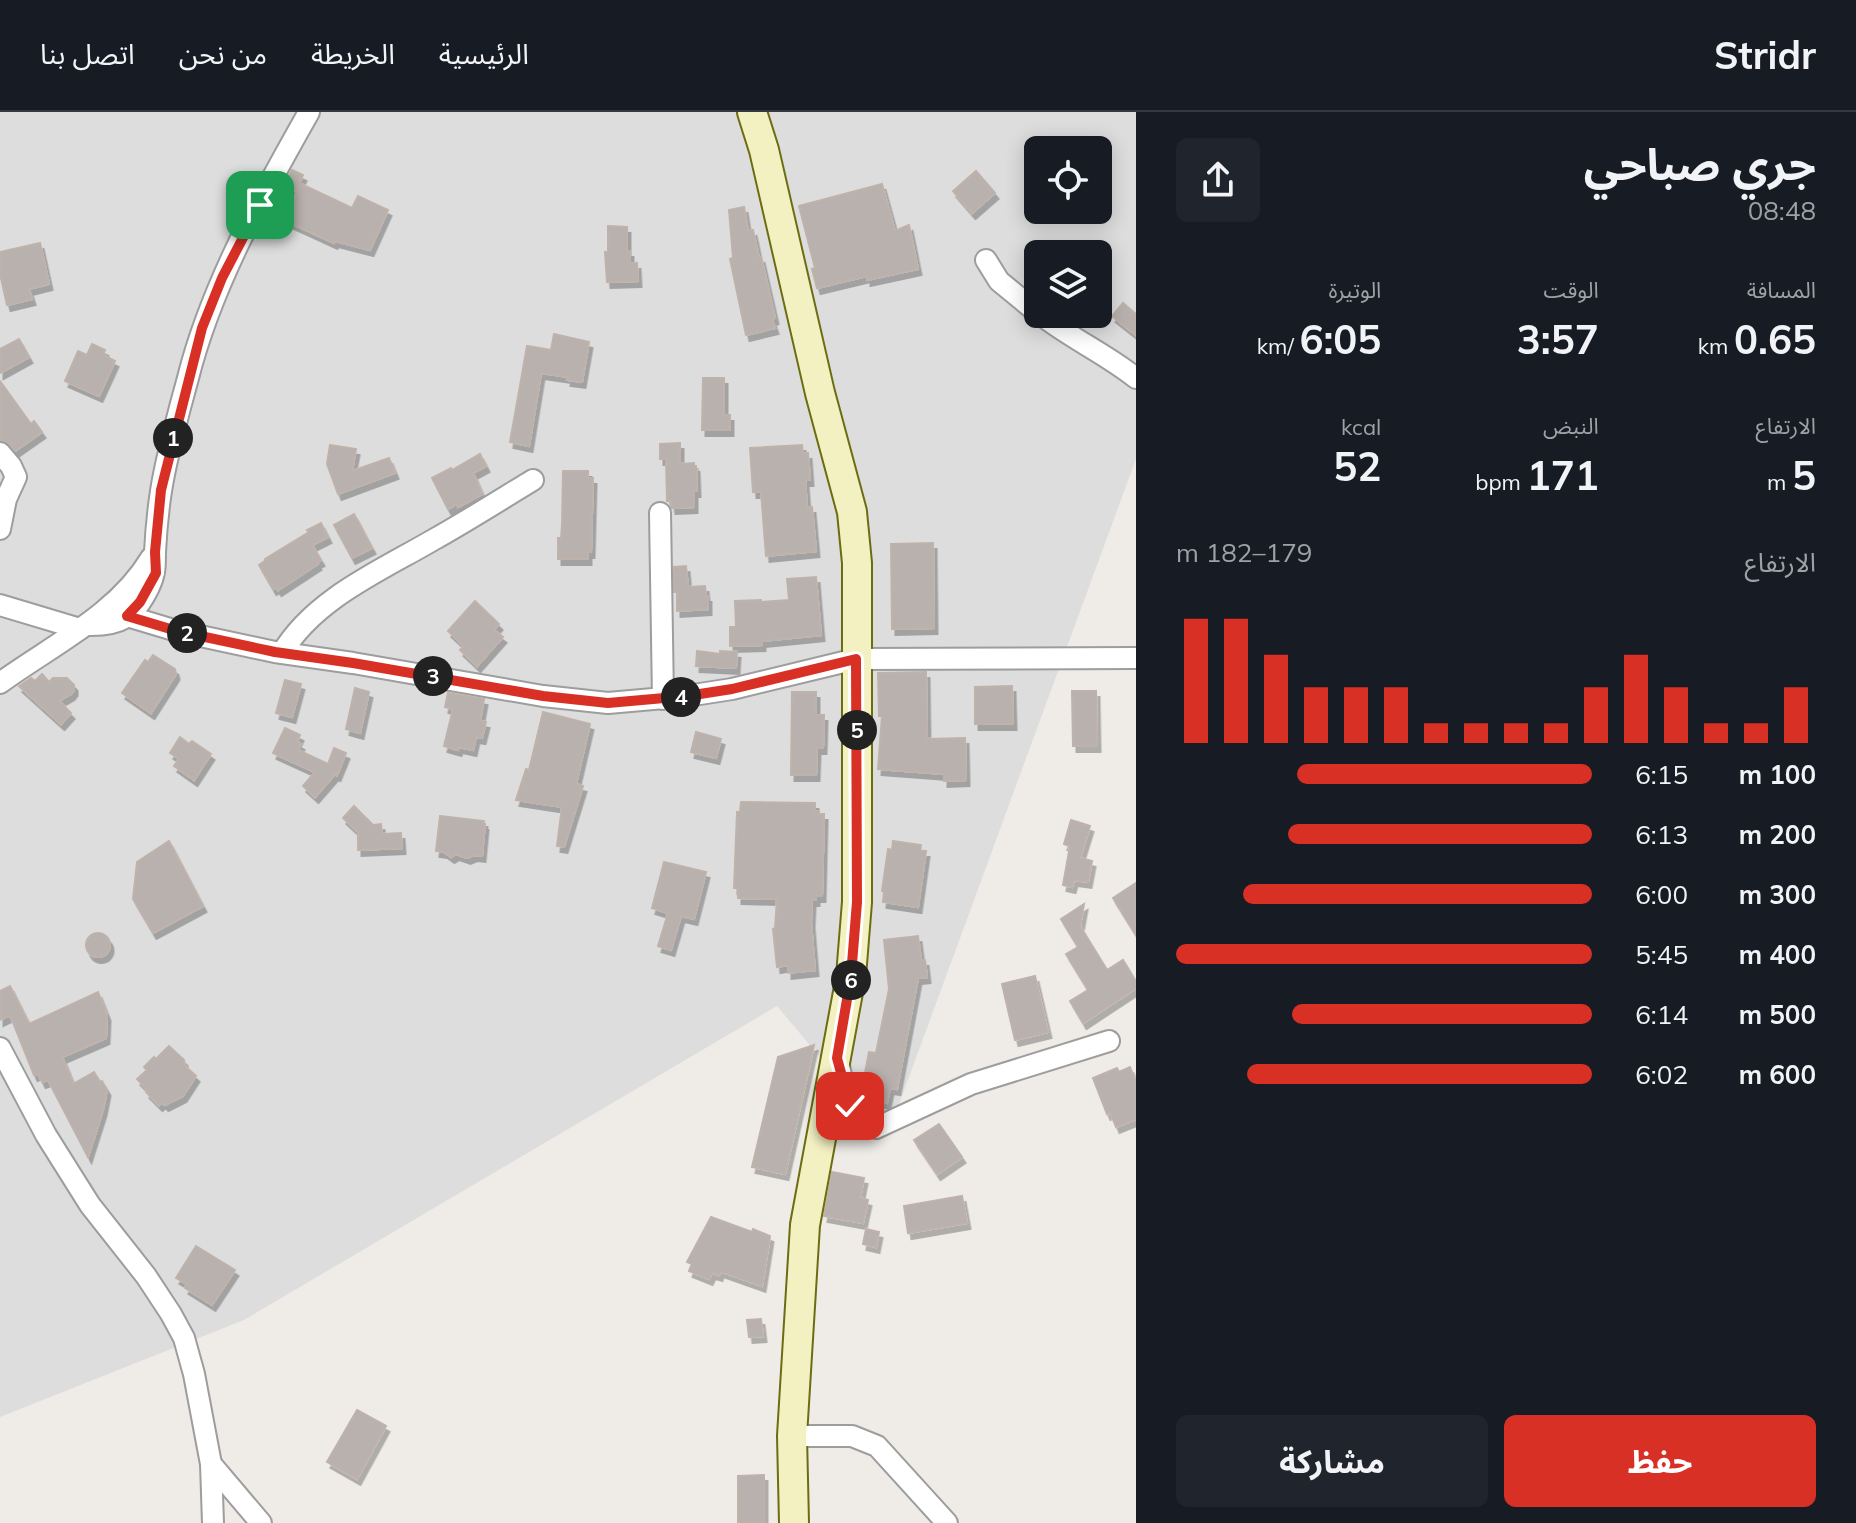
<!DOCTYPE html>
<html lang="ar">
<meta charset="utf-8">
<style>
body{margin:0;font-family:Mulish,"Noto Sans Arabic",sans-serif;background:#20242c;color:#f1f3f6;direction:rtl;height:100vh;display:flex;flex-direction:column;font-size:30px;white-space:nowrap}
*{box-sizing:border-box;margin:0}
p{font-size:26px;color:#9ea1a6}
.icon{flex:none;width:44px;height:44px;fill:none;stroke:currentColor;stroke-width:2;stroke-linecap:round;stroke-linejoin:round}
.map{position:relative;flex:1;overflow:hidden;direction:ltr}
.sheet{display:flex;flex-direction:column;background:#171b24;width:720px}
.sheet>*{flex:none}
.tools{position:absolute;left:1024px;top:24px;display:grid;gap:16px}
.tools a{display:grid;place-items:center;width:88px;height:88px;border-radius:12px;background:#171b24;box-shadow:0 4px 20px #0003;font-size:40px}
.pin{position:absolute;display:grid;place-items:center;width:68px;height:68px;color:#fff;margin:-34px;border-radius:16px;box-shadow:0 4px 12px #0006}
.km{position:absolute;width:40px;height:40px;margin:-20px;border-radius:50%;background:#222;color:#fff;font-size:22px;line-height:40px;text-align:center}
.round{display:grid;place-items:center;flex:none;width:84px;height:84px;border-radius:12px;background:#20242c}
.headline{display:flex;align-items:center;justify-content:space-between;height:136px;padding:0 40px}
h1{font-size:44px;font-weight:700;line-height:60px}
.figures{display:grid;grid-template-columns:repeat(3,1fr);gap:12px;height:136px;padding:8px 40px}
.figures div{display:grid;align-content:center}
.figures b{font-size:40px;font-weight:700}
.figures small{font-size:22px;font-weight:400}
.figures p{font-size:22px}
.chart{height:224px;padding:16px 40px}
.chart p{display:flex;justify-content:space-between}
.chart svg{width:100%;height:144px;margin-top:8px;stroke:#d93025;stroke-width:6}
.action{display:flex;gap:16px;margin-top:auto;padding:16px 40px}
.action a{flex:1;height:92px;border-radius:12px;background:#d93025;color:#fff;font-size:32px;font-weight:700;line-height:92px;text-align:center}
.action a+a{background:#20242c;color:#f1f3f6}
ul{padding:0 40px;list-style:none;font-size:26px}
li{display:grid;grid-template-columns:128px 96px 1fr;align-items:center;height:60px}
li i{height:20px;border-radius:10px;background:#d93025}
header{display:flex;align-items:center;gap:48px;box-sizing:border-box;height:112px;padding:0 40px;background:#171b24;border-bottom:2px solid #363941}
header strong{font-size:38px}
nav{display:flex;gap:44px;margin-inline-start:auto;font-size:28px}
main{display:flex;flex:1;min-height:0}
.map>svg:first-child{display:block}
.residential{fill:#dedddd;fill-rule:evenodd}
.building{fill:#b8b1ad;stroke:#bfb2ab;stroke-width:2;filter:url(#shadow)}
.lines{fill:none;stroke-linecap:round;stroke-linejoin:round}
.street-casing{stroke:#9d9d9d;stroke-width:24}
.secondary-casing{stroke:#6c6c11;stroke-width:32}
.street{stroke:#fff;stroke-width:20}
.secondary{stroke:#f3f0c2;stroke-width:28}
.route-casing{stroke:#fff;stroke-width:16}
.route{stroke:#d93025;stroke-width:10}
</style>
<header>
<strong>Stridr</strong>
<nav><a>الرئيسية</a><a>الخريطة</a><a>من نحن</a><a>اتصل بنا</a></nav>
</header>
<main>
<section class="sheet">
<div class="headline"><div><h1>جري صباحي</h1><p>08:48</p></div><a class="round"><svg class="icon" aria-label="share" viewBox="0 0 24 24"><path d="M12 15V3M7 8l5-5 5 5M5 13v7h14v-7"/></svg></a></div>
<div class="figures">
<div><p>المسافة</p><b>0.65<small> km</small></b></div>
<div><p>الوقت</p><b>3:57</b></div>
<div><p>الوتيرة</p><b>6:05<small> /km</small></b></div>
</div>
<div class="figures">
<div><p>الارتفاع</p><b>5<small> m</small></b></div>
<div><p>النبض</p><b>171<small> bpm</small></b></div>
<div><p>kcal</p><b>52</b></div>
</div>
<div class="chart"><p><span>الارتفاع</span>179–182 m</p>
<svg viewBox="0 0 160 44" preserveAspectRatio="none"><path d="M5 44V6M15 44V6M25 44V17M35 44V27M45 44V27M55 44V27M65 44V38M75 44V38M85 44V38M95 44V38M105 44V27M115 44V17M125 44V27M135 44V38M145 44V38M155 44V27"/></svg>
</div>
<ul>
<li><b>100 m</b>6:15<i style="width:71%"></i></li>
<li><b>200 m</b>6:13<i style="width:73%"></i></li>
<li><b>300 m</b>6:00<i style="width:84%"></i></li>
<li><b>400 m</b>5:45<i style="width:100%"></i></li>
<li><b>500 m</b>6:14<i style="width:72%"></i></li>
<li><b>600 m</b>6:02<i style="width:83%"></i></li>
</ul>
<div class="action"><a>حفظ</a><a>مشاركة</a></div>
</section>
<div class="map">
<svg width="1136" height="1411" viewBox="0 0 1136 1411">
<defs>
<filter id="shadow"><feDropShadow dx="3.5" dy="6" stdDeviation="0" flood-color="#0004"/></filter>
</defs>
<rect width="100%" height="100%" fill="#efece7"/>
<path class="residential" d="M0,0H1136V347L887,1025L777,894L244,1208L0,1305ZM1038,38H1098V98H1038ZM1038,142H1098V202H1038Z"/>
<g class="building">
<path d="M292,58L303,63L296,79L283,73Z"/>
<path d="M976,59L995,81L972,101L953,79Z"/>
<path d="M301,72L352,96L358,84L388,98L370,138L335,129L334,131L284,108Z"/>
<path d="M882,72L895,119L909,113L918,157L867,168V164L817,176L812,157L815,156L799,94Z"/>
<path d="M744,95L748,119L753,118L759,146L761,145L775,206L772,207L775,216L746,223L730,147L733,146L729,98Z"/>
<path d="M608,114L627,115V139H630V152L637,151L638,169L607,170L605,140H608Z"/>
<path d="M40,131L49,172L29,177L32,187L7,193L0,162V140Z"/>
<path d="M1123,191L1136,202V223L1112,204Z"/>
<path d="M554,222L589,230L582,270L567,268L568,265L541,261L529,334L510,330L527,234L551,238Z"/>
<path d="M19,227L29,245L0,261V237Z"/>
<path d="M92,232L105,238L103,243L115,249L99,284L65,269L78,239L87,243Z"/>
<path d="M703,266H724V303H730V318H702Z"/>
<path d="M0,269L31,312L34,309L42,320L15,339L5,329L0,328Z"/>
<path d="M680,331V352L694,351V354H696L697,379H694V395L672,396L671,389H667L666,347H660V332Z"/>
<path d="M330,333L356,337L352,359L389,346L395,361L338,382L327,352Z"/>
<path d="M802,333L803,341H808L810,368H805L807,395H812L816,439L766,444L761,380H753L750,336Z"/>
<path d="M480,342L486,354L473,361L482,382L458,395L457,392L448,397L432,366L451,356L452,358Z"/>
<path d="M563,359H588V366H593L591,440H588V447H558V426H561L562,413Z"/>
<path d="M354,402L372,436L352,446L334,413Z"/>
<path d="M321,411L328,425L312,433L321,448L317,450L318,452L278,478L276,475L273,477L259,453L266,448L265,447L309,420L307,418Z"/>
<path d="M933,431L934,516L892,517L891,432Z"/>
<path d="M686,454L688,475L705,474L706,484H708V497L677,499V480H674V455Z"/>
<path d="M816,465L821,523L762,529V533L730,534V515H736L735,489L761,488V490L789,488L787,467Z"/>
<path d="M475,489L499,512L494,518L503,525L477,554L460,538L464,534L448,519Z"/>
<path d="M697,539L720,542V539L737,540L736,556L696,554Z"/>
<path d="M153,543L175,557L176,562L151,601L122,581L145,548L148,550Z"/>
<path d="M926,560L927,627L965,626L966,668L944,669V662L878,657L882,604H879L878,561Z"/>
<path d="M42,562L49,570L53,566H67L74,573V578L71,582L59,589L71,601L61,612L19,574L31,566L35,569Z"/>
<path d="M285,568L301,572L292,605L276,601Z"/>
<path d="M1012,574L1013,612H975V575Z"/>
<path d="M355,576L369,580L360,621L346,617Z"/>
<path d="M1072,579H1096L1097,634H1073Z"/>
<path d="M792,580H816V603H824L823,636H817L816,663H791Z"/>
<path d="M448,581L484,587L480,609L486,610L482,626L476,625L473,638L459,635L458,638L444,634L453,597L445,595Z"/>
<path d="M543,600L590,612L576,672L583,674L564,735L557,734L562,695L516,688L526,657L529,658Z"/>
<path d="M285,616L300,623L297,630L301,632L298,638L328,652L334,636L346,641L337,663L335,662L315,685L303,674L315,660L273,641Z"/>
<path d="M696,620L721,627L716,646L691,640Z"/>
<path d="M180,625L189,632L192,629L211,642L194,668L174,654L179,647L170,641Z"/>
<path d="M741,690L815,691V699H819V702H824L822,784H816V788H812L811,810L815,858L788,861V853L777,855L773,817L775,816L777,787L738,786V776H734L737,700H740Z"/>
<path d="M354,694L373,713L381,712L382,722L401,721L402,736L358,738V720L343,706Z"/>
<path d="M440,704L484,709L483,712H485L482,744L474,743L467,746L456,742L451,745L444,740L436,739Z"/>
<path d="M1071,708L1090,714L1080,746L1092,749L1088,770L1074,768L1072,775L1063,773L1070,734L1064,732Z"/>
<path d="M169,729L203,794L153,821L133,787L137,750Z"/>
<path d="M893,729L921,733L920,739H926L918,795L883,790L884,780L882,779L888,737L892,738Z"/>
<path d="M664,750L706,760L694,807L681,804L671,838L658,834L668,801L652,796Z"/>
<path d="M1136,771V823L1113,786Z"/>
<path d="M1084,792L1080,814L1107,858L1123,848L1136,870V876L1083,911L1070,889L1088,878L1066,842L1078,835L1061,807Z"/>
<circle cx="98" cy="833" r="12"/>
<path d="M918,824L921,848H925L927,865L918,866L897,977L890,976L887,991L860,986L869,940L876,941L889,877L884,828Z"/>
<path d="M1035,864L1048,920L1015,928L1002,872Z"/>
<path d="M10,874L29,912L98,880L107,903L106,926L62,945L73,972L94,960L100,970L102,969L107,978L103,998L88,1045L48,968L42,970L38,961L34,963L10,903L0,908V879Z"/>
<path d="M814,933L785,1062L752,1055L778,945Z"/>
<path d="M169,934L184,948L185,954L196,964L183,984L165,993L162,990L159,993L146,980L148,978L137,967L147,958L144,955L154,945L156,947Z"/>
<path d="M1130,955L1136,970V1007L1116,1015L1110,1000L1107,1002L1093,966L1117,956L1119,960Z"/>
<path d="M939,1012L962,1045L937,1062L914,1028Z"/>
<path d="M832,1060L864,1066L860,1086L868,1088L863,1111L824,1104Z"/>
<path d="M962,1084L967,1111L908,1121L904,1094Z"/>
<path d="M711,1105L752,1120L753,1117L770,1124L762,1174L720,1159L719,1163L712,1161L709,1167L689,1159L692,1152L687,1150Z"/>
<path d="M866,1117L879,1120L876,1135L863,1132Z"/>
<path d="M196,1134L235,1158L212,1193L185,1176L187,1172L176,1166Z"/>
<path d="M761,1207L763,1224L749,1225L747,1208Z"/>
<path d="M357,1298L386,1314L357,1367L327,1350Z"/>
<path d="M764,1363V1411H738V1364Z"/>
</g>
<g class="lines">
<g class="street-casing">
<g id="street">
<path d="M986,148L999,169L1038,201"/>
<path d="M1040,202C1070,226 1106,242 1136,266"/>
<path d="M0,341L11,354L16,365L6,387L0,417"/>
<path d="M660,401L663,587"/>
<path d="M0,493L80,517"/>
<path d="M111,493L127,504L177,519L275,540L353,551L543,584L608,591L687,584L732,577L856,547L1136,546"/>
<path d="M87,513C120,514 134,506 149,475C155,463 155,454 155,440C156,420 158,399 161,379C167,341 178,303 188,266C211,174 262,83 309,0"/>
<path d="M282,541C314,487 380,459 433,428C467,409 500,388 533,368"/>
<path d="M0,571C52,533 117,503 151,446"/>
<path d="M0,936L46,1023L90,1093L146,1164L171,1202L184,1226L194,1262L211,1352L213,1411"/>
<path d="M838,950C843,968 845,1001 863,1012C865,1013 874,1015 876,1016L971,972L1109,929"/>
<path d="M792,1324H852L877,1334L947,1411"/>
<path d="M211,1352L261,1411"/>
</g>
</g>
<g class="secondary-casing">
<path id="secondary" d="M752,0L764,38L820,281L852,400L857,451V790L851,864L805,1113L792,1324L794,1411"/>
</g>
<use href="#street" class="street"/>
<use href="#secondary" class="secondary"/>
</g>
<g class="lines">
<g class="route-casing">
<path id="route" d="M260,93L222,166L202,216L161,378L155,440L156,461L140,490L127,504L177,519L275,540L353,551L543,584L608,591L687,584L732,577L856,547L857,790L851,864L837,946L850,994"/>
</g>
<use href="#route" class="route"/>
</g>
</svg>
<div class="tools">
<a><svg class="icon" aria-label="locate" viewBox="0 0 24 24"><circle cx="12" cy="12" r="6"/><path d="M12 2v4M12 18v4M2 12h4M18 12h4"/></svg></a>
<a><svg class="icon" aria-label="layers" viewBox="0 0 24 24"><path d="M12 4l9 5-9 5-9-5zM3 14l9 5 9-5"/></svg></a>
</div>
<div class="pin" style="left:260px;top:93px;background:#1e9e55"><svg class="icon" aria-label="arrive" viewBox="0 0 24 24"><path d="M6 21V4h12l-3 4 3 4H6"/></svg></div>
<div class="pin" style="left:850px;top:994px;background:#d93025"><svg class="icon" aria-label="check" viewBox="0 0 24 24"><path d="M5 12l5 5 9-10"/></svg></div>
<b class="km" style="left:173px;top:326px">1</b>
<b class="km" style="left:187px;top:521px">2</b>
<b class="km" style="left:433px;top:564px">3</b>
<b class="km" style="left:681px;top:585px">4</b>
<b class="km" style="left:857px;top:618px">5</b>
<b class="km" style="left:851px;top:868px">6</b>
</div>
</main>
